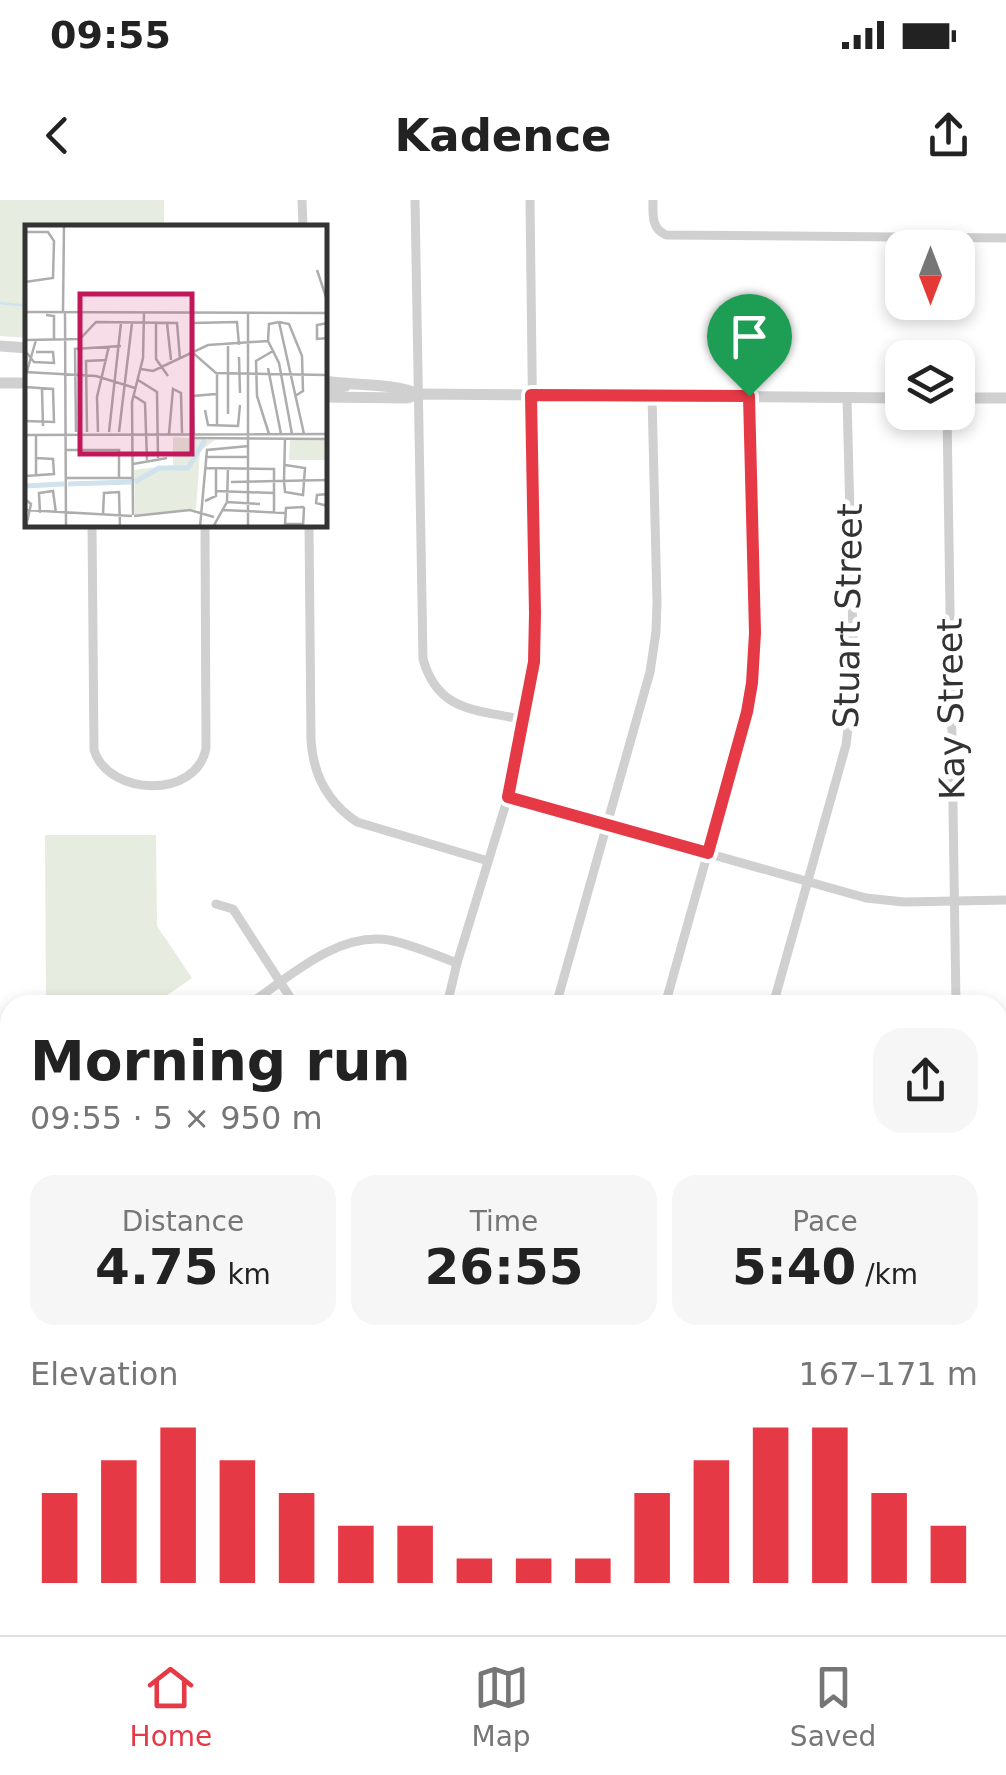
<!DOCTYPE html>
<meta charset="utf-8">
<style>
body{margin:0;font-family:"DejaVu Sans",sans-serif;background:#f6f6f6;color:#222;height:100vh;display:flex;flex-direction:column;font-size:38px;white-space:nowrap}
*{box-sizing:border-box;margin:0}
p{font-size:32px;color:#767676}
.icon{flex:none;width:55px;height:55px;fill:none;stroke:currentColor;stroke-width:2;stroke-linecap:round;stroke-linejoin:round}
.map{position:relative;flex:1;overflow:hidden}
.side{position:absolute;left:0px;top:795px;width:1008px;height:640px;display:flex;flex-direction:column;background:#fff;border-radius:30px 30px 0 0;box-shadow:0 5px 15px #0003}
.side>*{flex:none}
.needle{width:65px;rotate:180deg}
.tools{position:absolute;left:885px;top:30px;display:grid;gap:20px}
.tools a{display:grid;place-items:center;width:90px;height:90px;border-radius:20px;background:#fff;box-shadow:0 5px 15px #0003;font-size:50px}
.pin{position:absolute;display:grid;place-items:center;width:85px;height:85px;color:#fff;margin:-102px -42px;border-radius:50% 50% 50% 0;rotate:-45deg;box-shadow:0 0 10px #0007}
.pin .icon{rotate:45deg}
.round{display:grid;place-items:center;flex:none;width:105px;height:105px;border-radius:30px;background:#f6f6f6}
.headline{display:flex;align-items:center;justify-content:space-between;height:170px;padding:0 30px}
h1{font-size:55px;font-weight:700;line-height:75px}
.metrics{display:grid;grid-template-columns:repeat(3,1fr);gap:15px;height:170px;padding:10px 30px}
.metrics div{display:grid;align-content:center;border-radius:25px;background:#f6f6f6;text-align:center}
.metrics b{font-size:50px;font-weight:700}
.metrics small{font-size:28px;font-weight:400}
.metrics p{font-size:28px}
.chart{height:280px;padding:20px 30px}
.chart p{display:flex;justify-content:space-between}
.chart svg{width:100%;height:180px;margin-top:10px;stroke:#e63946;stroke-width:6}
.status{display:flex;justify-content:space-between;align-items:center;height:70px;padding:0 50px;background:#fff;direction:ltr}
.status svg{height:28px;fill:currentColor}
header{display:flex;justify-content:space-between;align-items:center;height:130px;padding:0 30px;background:#fff;font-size:45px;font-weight:700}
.tabs{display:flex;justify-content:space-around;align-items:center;height:140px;border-top:2px solid #e0e0e0;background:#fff;font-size:28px;color:#767676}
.tabs a{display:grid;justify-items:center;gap:5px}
.tabs .selected{color:#e63946}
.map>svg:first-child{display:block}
.green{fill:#e6ecdf}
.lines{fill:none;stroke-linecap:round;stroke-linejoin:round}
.stream{stroke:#cfe2ee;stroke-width:2.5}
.minor{stroke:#d0d0d0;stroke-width:9}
.tertiary{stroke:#d0d0d0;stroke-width:11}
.primary{stroke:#ababab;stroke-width:14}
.route-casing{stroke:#fff;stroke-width:20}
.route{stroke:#e63946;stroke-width:12}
.labels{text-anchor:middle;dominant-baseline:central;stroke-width:10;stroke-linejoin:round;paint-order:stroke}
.street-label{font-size:35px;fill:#333;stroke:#fff}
.inset-river{fill:none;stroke:#cfe2ee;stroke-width:5}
.inset-road{fill:none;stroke:#adadad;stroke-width:2.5}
.view{fill:#c2185b;fill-opacity:0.15;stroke:#c2185b;stroke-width:5}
.inset-edge{fill:none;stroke:#333;stroke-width:5}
</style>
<div class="status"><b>09:55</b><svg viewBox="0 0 49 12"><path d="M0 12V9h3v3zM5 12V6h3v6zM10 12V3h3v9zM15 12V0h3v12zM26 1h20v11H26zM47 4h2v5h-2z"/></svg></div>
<header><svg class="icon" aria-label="back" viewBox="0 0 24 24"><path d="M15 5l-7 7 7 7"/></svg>Kadence<svg class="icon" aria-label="share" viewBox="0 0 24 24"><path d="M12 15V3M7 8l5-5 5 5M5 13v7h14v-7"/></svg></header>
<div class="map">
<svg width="1006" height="1435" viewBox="0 0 1006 1435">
<rect width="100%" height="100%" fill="#fff"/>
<g class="green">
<path d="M0,0H164V27L28,28L27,138L0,136Z"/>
<path d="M45,635H156L157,726L192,778L153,805H46Z"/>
</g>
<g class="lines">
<path class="stream" d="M0,103L28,106"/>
<g class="minor">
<path d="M302,0L303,28"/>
<path d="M415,0L423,459C438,513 477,509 524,520"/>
<path d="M653,0C653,15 651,28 666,35L1006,38"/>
<path d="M325,190L346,187"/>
<path d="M947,212L956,805"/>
<path d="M92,325L94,550C109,597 197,599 206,548L205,325"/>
<path d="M309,325L311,540C313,575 327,602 357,622L488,661"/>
<path d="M508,597L866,698L904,702L1006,700"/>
<path d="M216,704L233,709L295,805"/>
<path d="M248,805C288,778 336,732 389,740C411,744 435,755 457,763"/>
<path d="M447,805L457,763L508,597L534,462L535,413L530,0"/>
<path d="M556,805L650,472L656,432L657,402L652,196"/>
<path d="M665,805L747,513L752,483L755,433L749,196"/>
<path d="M773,805L846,545L854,477L847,197"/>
<path d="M0,868L10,864"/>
<path d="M998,968H1006"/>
<path d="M998,1035L1006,1032"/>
</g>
<g class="tertiary">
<path d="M0,146L28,148"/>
<path d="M325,181C354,186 393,183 418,194"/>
<path d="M0,183H28"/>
<path d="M325,197L408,198L418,194L902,198"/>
<path d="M958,198H1006"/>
</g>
<g class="primary">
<path d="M0,1270H10"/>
<path d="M998,1288H1006"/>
</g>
</g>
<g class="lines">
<g class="route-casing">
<path id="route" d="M531,195L749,196L755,433L752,483L747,512L708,653L508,597L534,462L535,413Z"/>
</g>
<use href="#route" class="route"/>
</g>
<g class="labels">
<g class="street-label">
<text transform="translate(848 416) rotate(-89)">Stuart Street</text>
<text transform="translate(951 509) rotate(-91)">Kay Street</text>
</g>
</g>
<g transform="translate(25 25)">
<rect width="302" height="302" fill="#fff"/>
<path d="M148,212L190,215L175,226L171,284L110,290L109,245L148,240ZM265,215H302V235H264Z" fill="#e6ecdf"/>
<path class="inset-river" d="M110,257L134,243H163L180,215M43,259L106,257M0,261L39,259"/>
<path class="inset-road" d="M0,7H23L29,16L28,53L0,57M292,45L303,78M38,86L39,0M40,86L41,302M0,87L303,88M223,88V302M21,90L29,91V114M254,97L244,99L243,116L254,138L267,209M254,97L279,209M254,97L264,99L277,131L278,166L270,171M131,98V134L143,151M142,98L146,135M303,98L292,100V114L303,113M0,115L55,114L71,97L152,98L155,134M214,120L212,97L168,98V128L191,148L303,150M203,121V189M2,128L9,137L29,138L28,127H11M214,132L215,168M243,143L256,209M116,144L128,146L183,120L243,116M0,147L71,151L110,163M0,153L11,115M113,155L132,167L133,233M0,162L28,164L29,197L0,196M17,164L18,201M109,171L120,178L122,235M180,185L183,200L213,201L215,180M192,202V148M51,207L50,124L96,121M62,207L61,136L82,135M73,207L72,172L84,121M84,207L96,98M94,207L107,98M144,209L148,164L156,168L157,208M244,209L232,171L231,136L248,126M0,210L303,209M11,210V250M169,211L168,171L191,169M166,213L303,214M41,225H94V253M180,232H224M108,239L142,233M260,240L280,243L278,270L260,267L259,256L260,214M180,243L249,244V288M0,251L29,249L28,234L11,233M41,253H108M206,257L303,255M191,266L249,268M303,269L292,270L291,278L303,281M0,274L6,279L1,302M180,276L191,271V243M202,277L235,279M0,285L107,291M198,285L260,288M15,288L14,268L28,266L31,288M78,289L79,268L94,267L95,302M108,290L107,177L118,133L119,88M109,291L165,285L189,292M175,302L182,225L224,221M188,302L202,277L203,243M278,302L279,283L278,282L261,283L260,299H278"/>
<path class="view" d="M55,69H167V229H55Z"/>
<rect width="302" height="302" class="inset-edge"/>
</g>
</svg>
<div class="tools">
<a><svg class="needle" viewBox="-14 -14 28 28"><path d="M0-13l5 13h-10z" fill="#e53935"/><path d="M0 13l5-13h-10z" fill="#767676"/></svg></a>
<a><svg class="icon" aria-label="layers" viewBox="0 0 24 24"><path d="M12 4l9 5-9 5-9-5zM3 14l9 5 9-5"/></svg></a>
</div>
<div class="pin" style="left:749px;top:196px;background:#1e9e55"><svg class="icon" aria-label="arrive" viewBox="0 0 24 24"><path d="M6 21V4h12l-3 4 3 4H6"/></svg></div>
<section class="side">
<div class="headline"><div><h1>Morning run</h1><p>09:55 · 5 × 950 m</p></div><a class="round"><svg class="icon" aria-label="share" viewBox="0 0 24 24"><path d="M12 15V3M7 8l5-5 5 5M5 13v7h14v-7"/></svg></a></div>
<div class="metrics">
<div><p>Distance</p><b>4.75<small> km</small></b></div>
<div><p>Time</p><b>26:55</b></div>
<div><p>Pace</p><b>5:40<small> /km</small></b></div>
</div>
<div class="chart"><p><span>Elevation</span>167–171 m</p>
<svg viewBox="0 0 160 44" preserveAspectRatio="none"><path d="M5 44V22M15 44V14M25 44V6M35 44V14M45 44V22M55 44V30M65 44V30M75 44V38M85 44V38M95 44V38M105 44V22M115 44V14M125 44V6M135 44V6M145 44V22M155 44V30"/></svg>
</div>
</section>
</div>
<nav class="tabs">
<a class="selected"><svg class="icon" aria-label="home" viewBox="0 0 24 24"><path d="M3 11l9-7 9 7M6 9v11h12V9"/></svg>Home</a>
<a><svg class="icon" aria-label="map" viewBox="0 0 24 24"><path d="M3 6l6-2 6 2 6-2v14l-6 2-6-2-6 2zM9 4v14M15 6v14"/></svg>Map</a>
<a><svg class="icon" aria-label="saved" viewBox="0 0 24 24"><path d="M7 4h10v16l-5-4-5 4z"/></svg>Saved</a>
</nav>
